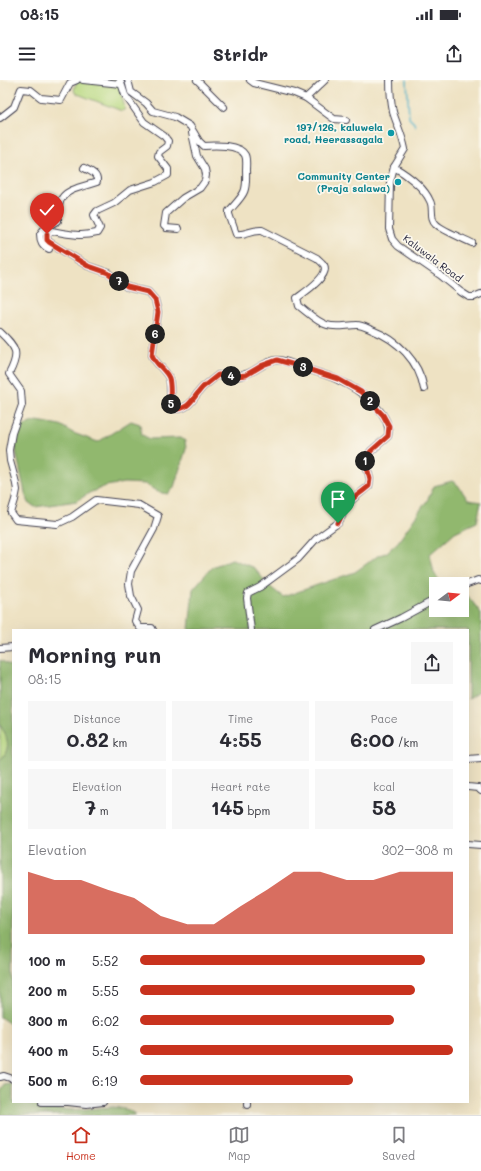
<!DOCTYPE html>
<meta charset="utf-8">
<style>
body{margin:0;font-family:Mali,sans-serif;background:#f7f7f7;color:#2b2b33;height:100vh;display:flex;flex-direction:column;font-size:15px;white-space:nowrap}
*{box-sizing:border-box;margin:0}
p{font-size:13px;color:#7c7c81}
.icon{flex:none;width:22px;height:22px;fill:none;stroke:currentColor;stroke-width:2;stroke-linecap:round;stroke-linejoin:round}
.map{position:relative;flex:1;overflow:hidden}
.side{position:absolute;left:12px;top:549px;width:457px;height:474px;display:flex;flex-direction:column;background:#fff;border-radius:0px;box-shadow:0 4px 16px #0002}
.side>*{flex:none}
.needle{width:26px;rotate:74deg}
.controls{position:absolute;left:429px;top:497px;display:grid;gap:8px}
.controls a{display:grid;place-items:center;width:40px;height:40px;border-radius:0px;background:#fff;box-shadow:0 4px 16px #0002;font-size:20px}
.pin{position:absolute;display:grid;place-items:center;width:34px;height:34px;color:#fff;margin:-41px -17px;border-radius:50% 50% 50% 0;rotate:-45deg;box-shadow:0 0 4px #0007}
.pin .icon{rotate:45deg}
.km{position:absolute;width:20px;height:20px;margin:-10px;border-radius:50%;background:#222;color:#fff;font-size:11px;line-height:20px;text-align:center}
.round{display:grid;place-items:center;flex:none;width:42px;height:42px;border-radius:0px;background:#f7f7f7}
.overview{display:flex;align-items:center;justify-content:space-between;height:68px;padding:0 16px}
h1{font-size:22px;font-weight:700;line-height:30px}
.figures{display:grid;grid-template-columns:repeat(3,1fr);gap:6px;height:68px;padding:4px 16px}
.figures div{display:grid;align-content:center;border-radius:0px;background:#f7f7f7;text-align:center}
.figures b{font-size:20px;font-weight:700}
.figures small{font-size:11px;font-weight:400}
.figures p{font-size:11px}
.chart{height:112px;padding:8px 16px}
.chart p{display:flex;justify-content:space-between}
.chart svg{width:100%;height:72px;margin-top:4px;fill:#c8321e;opacity:.7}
ul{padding:0 16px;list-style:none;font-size:13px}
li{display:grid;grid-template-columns:64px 48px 1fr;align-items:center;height:30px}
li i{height:10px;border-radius:5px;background:#c8321e}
.status{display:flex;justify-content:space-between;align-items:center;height:28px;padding:0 20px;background:#fff;direction:ltr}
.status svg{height:11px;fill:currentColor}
header{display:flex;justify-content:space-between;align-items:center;height:52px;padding:0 16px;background:#fff;font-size:18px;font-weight:700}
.menu{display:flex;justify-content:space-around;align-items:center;height:56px;border-top:1px solid #e1e1e2;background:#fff;font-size:11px;color:#7c7c81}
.menu a{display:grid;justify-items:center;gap:2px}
.menu .current{color:#c8321e}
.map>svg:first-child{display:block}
.green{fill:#b7d87f;stroke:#6c7d5d}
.forest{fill:#91b86e;stroke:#5a6d54}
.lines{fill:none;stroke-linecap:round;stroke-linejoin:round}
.stream{stroke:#4ab1c9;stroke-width:1.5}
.minor-casing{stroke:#413f4f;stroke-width:8}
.minor{stroke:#fff;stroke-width:6}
.route-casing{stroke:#fff;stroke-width:8}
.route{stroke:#c8321e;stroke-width:5}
.culture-dot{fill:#0f9aa8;stroke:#fbf7ec;stroke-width:1.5}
.labels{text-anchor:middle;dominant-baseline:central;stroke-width:3.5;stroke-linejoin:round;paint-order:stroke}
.culture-label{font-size:10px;font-weight:bold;fill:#0d838f;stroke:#fbf7ec;text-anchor:end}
.street-label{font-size:10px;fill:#22223b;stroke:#fbf7ec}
</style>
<div class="status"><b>08:15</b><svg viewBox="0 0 49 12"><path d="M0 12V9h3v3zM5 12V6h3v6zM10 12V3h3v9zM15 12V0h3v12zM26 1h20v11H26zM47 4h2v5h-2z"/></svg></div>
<header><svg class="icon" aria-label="menu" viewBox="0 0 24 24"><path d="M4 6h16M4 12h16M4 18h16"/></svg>Stridr<svg class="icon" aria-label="share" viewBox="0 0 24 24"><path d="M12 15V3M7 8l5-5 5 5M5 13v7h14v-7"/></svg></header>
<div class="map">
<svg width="481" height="1035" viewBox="0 0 481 1035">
<rect width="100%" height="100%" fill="#fbf7ec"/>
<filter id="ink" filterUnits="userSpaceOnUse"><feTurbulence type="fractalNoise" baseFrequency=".025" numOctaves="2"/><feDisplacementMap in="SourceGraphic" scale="8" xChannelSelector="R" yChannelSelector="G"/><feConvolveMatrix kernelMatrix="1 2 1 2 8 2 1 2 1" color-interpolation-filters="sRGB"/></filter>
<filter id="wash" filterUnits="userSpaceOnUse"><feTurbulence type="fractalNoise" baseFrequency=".012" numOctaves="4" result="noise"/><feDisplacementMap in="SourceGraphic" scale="16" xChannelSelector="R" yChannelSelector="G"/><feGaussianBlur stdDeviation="0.9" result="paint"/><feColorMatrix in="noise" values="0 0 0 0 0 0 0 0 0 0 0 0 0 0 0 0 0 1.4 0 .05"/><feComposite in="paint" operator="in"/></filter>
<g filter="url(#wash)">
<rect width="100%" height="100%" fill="#eee2c3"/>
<g class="green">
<path d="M77,0H118L125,29L122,31L75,13L74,10Z"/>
<path d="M0,645C8,657 12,669 0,680Z"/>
</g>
<g class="forest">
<path d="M37,341L60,345L73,353L98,362L131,341L140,344L142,355L150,359L181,358L185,361L186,369L174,407L168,414L158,412L145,404L124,403L106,406L89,413L77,421L35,427L29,423L25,413L16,371L15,357L21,346Z"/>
<path d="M452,401L458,405L468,420L481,422L477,442L455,452L430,474L434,493L442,504H436V530H462V513L467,515L481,533V610L468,619V550H189L193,509L212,487L232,479L254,488L269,506L283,517L355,492L379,475L386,473L398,462L428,419L434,406Z"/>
<path d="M0,580L13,587V946L0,937V680C12,669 8,657 0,645Z"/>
<path d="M12,1004L13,1005V1022H34L48,1029L72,1030L114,1027L129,1030L136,1035H0L2,1028L1,1011L5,1005Z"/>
</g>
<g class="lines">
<path class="stream" d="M407,0L409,38L414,43L415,46"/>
</g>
</g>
<g filter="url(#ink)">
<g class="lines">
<g class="minor-casing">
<g id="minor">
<path d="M83,0L121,4"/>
<path d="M120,0L125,15L144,42L164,56L168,61L167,66L159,72L158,76L168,89V95L155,102L130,110L114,123L97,131L94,135L100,148L97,153C81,157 68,154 52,151L47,154V159L49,162L88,186L109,193L127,207L148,212L155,220L158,232L152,275C156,285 165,289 169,298C172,309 168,320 174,329C190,330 193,317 203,307C208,303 213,299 218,295C227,296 237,298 246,294C256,291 265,281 277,280C284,280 299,286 306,289C317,292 328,295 338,300C357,308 393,333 388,356L371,371L365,380L370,399L369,406L347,424L344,428L342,436L338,443L316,459L298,479L260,507L248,513L247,518L251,550"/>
<path d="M128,0L131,12L146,23L153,31L175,37L190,46L199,61L204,66C214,65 239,64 245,75C247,79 246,86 246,90C247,114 244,114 229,131V134L236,154C245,156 251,149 262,150L317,178C319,180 323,183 324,185C330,196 305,212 297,218L299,226C307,232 317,242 327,245C336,248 347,245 357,245C362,245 367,248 372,250C398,260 419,281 424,309"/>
<path d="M197,0L224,27"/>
<path d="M250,0L254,3L294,13L306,18L334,39L346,40"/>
<path d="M390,0C390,10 391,22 393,32C397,45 402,54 405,69L394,87L390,102L389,149L392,159L398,166L440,195L461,212L469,217H474L481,214"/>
<path d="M306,18L325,0"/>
<path d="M0,38L14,27L21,9L31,10L41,18L61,20L70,3L77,0"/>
<path d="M394,87C406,94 424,107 430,121C434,128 429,138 436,144C442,150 464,159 472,163"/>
<path d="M178,149L166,148L164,146L166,133L183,118L200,108L205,101L206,95L205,89L197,76L192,53"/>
<path d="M49,162V169C42,165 40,161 40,154L44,149L58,141C58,135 58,128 60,122C64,109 85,106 97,102C98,94 90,91 84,88"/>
<path d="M0,252C17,268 20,273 9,294L21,311L22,325L12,353L9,370L10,381L15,399L17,410L15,420L11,433L16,440L57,444L72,437L96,420L139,425L158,436L154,449L131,491L129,504L131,516L138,530L135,541L140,548H152L153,550"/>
<path d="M462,506L478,500L481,501"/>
<path d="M375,550L401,538L436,519"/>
<path d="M0,568L13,567"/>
<path d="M468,679L481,678"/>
<path d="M468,707L478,708L481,711"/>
<path d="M468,764L481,765"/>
<path d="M0,997L4,996L13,999"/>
<path d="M42,1022H68L86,1024L103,1022"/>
<path d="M247,1024V1022"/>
</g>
</g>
<use href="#minor" class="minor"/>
</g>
</g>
<g class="lines" filter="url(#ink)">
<g class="route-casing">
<path id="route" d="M47,154V160L49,162L88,186L108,193L127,207L148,212L155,220L158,232L152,275C156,285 165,289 169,298C172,309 168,320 174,329C190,330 193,317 203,307C208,303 213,299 218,295L237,296L246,295L263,285L277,280L295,285L338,299L361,312L383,335L389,346L388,356L371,371L365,380L370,399L369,406C363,412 347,421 344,428C342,433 341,438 338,443"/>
</g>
<use href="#route" class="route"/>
</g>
<g class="culture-dot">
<circle cx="391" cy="53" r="4"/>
<circle cx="398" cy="102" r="4"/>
</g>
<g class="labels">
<g class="culture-label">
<text x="383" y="47">197/126, kaluwela<tspan x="383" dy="12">road, Heerassagala</tspan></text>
<text x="390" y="96">Community Center<tspan x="390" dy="12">(Praja salawa)</tspan></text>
</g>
<g class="street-label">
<text transform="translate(433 178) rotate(37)">Kaluwala Road</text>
</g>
</g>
</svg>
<div class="controls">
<a><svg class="needle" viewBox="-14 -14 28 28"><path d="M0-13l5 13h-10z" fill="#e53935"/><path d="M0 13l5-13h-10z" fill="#7c7c81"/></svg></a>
</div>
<div class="pin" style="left:338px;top:443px;background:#1e9e55"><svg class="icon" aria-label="arrive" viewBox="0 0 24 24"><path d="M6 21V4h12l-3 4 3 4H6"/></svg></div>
<div class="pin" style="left:47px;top:154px;background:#d93025"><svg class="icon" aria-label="check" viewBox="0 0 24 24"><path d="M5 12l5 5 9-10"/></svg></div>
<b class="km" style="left:365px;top:381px">1</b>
<b class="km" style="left:370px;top:321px">2</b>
<b class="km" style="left:303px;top:287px">3</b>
<b class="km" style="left:231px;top:296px">4</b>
<b class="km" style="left:171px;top:324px">5</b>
<b class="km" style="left:155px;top:254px">6</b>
<b class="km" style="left:119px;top:201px">7</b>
<section class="side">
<div class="overview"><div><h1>Morning run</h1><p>08:15</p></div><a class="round"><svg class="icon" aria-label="share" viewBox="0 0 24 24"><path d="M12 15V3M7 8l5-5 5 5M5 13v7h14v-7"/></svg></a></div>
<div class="figures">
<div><p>Distance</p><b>0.82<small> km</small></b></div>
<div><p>Time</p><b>4:55</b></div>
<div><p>Pace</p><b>6:00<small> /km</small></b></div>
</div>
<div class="figures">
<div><p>Elevation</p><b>7<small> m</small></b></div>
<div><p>Heart rate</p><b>145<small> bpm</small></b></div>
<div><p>kcal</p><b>58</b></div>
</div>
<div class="chart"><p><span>Elevation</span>302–308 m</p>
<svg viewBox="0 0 160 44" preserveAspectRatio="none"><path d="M0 44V6L10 11L20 11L30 17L40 22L50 33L60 38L70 38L80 27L90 17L100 6L110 6L120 11L130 11L140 6L150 6L160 6V44z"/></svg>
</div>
<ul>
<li><b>100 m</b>5:52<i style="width:91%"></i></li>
<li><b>200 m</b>5:55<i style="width:88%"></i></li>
<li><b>300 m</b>6:02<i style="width:81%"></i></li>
<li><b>400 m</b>5:43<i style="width:100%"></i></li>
<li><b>500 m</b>6:19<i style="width:68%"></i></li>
</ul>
</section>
</div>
<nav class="menu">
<a class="current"><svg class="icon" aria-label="home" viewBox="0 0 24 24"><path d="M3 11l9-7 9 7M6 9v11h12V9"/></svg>Home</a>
<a><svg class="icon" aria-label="map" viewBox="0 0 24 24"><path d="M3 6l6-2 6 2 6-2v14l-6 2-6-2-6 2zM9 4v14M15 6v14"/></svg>Map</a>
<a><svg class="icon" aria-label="saved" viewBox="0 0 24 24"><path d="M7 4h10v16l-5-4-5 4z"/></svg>Saved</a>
</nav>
